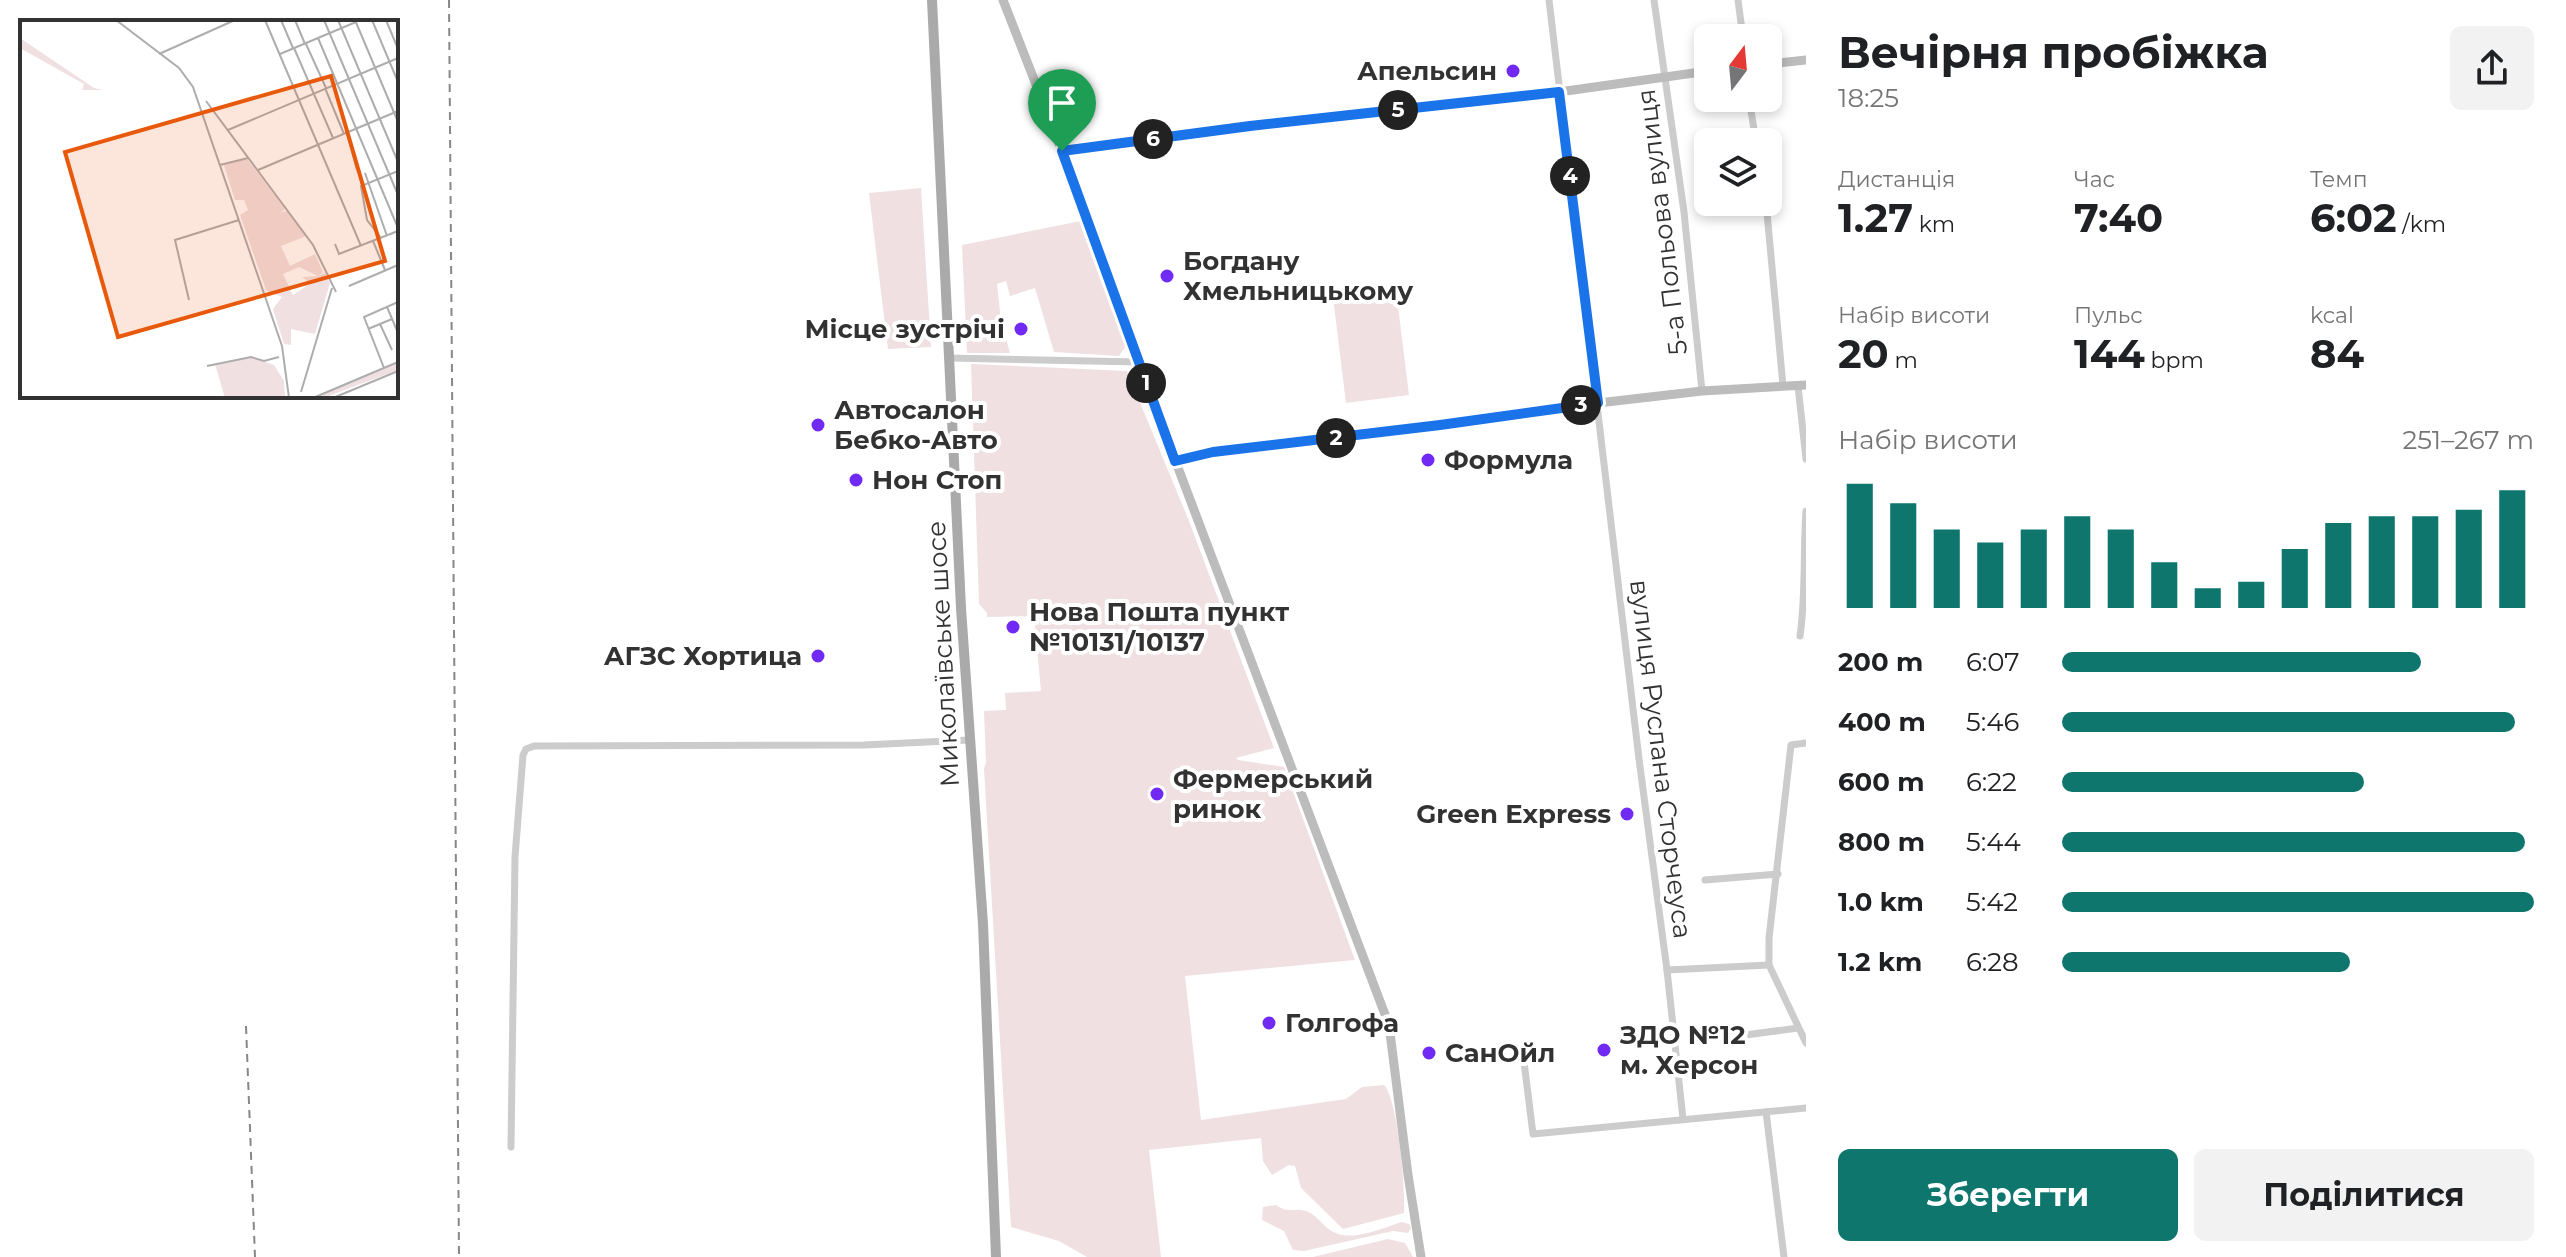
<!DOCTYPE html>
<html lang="uk">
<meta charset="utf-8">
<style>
body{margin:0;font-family:Montserrat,sans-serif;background:#f2f2f2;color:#202124;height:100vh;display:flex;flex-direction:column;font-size:30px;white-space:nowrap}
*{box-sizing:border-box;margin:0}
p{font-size:26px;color:#757577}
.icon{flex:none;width:44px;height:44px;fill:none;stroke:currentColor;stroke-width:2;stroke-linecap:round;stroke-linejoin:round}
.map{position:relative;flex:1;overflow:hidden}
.side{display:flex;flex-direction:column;background:#fff;width:760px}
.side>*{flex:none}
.needle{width:52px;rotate:16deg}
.tools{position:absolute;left:1694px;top:24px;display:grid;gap:16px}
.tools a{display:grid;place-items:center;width:88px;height:88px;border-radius:12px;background:#fff;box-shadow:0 4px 12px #0003;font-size:40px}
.pin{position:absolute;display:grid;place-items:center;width:68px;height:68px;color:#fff;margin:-82px -34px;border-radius:50% 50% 50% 0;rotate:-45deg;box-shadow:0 0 8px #0007}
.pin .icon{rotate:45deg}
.km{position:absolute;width:40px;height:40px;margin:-20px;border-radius:50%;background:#222;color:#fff;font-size:22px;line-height:40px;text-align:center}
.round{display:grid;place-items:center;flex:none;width:84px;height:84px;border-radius:12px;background:#f2f2f2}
.overview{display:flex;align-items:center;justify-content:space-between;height:136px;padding:0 32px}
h1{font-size:44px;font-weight:700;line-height:60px}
.metrics{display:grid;grid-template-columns:repeat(3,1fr);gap:12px;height:136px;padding:8px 32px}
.metrics div{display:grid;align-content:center}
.metrics b{font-size:40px;font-weight:700}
.metrics small{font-size:22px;font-weight:400}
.metrics p{font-size:22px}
.chart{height:224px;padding:16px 32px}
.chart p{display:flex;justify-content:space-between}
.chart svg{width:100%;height:144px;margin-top:8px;stroke:#0f766e;stroke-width:6}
.button{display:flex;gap:16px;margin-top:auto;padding:16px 32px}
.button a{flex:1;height:92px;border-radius:12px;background:#0f766e;color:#fff;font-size:32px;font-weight:700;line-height:92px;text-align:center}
.button a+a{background:#f2f2f2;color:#202124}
ul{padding:0 32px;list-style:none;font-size:26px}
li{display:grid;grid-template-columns:128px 96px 1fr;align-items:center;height:60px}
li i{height:20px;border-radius:10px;background:#0f766e}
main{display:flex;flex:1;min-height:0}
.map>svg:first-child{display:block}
.green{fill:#f0e0e2}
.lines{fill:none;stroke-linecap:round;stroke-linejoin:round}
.street{stroke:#ccc;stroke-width:7}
.secondary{stroke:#bcbcbc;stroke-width:9}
.primary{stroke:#aaa;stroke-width:10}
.rail{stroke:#878787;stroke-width:2;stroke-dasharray:8 6;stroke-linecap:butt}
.route-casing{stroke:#fff;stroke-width:16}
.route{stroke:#1a73e8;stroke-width:10}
.poi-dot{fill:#702af4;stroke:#fff;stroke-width:3}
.labels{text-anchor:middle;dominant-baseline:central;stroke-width:8;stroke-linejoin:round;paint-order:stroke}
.poi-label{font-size:26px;font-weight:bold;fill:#323232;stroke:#fff;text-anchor:start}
.street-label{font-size:26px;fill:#323232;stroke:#fff}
.inset-road{fill:none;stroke:#adadad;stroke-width:2}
.view{fill:#e8590c;fill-opacity:0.15;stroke:#e8590c;stroke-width:4}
.inset-edge{fill:none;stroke:#323232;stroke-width:4}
</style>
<main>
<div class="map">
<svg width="1806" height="1257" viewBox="0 0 1806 1257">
<rect width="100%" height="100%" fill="#fff"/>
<g class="green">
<path d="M921,188L931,347L888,349L869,193Z"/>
<path d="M1081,221L1128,343L1119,356L1054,352L1035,288L1010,296L1006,281L997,284L1001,321L1010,353H967L962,245Z"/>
<path d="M1396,290L1409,395L1346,403L1333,297Z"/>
<path d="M971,364L1127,371L1189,521L1274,748L1236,758L1238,760L1284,767L1355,960L1185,976L1201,1120L1346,1099L1362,1087L1384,1085C1398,1099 1406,1191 1404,1213L1343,1229L1301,1188L1295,1166L1289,1165L1272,1175L1263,1161L1261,1138L1149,1150L1161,1257H1087L1059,1241L1011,1227L984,769L986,762L984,711L1006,710L1005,693L1041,691L1034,616L987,617V613L979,604Z"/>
<path d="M1276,1205C1289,1214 1293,1207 1306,1211C1316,1214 1322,1225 1330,1230C1350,1244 1381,1228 1402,1222L1409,1224L1411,1228L1408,1233L1393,1231L1304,1251L1293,1250L1284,1231L1262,1220L1263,1207Z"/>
<path d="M1388,1239L1405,1243L1413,1257H1313Z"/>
</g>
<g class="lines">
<g class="street">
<path d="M1549,0L1639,759L1667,970L1683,1119"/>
<path d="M1654,0L1684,212L1702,391"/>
<path d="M1738,0L1743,38"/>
<path d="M1749,98L1756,142"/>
<path d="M1766,202L1783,386"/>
<path d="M950,358L1138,362"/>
<path d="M1798,386L1806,459"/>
<path d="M1800,636C1806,595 1803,553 1806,511"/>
<path d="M1806,743L1791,745L1769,938V965L1806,1043"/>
<path d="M1705,880L1778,874"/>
<path d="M1667,970L1769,965"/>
<path d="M1723,1038L1798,1028"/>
<path d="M1524,1062L1533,1134L1806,1108"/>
<path d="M1766,1112L1784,1257"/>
<path d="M511,1147L515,857L523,755L526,749L534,746L864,745L969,740"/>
</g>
<g class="secondary">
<path d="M1003,0L1062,151L1138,362L1389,1025L1408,1175L1421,1257"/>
<path d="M1768,64L1806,60"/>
<path d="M1062,151L1250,126L1559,92L1708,71"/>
<path d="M1175,461L1213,452L1440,425L1598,403L1702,391L1806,385"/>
</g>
<path class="primary" d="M932,0L961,608L983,924L996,1257"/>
<g class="rail">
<path d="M449,0L459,1257"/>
<path d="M246,1026L255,1257"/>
</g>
</g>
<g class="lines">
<g class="route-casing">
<path id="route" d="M1559,92L1598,403L1440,425L1213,452L1175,461L1062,151L1250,126Z"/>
</g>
<use href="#route" class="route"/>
</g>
<g class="poi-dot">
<circle cx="1513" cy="71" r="8"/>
<circle cx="1167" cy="276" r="8"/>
<circle cx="1021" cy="329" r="8"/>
<circle cx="818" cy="425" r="8"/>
<circle cx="1428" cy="460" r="8"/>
<circle cx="856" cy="480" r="8"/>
<circle cx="1013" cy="627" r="8"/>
<circle cx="818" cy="656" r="8"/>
<circle cx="1157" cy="794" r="8"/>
<circle cx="1627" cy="814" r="8"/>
<circle cx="1269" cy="1023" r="8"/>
<circle cx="1604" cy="1050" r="8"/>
<circle cx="1429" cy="1053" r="8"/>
</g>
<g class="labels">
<g class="poi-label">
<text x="1497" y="71" text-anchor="end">Апельсин</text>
<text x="1183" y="261">Богдану<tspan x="1183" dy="30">Хмельницькому</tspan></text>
<text x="1005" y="329" text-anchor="end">Місце зустрічі</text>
<text x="834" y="410">Автосалон<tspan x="834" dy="30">Бебко-Авто</tspan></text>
<text x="1444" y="460">Формула</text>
<text x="872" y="480">Нон Стоп</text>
<text x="1029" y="612">Нова Пошта пункт<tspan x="1029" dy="30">№10131/10137</tspan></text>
<text x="802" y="656" text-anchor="end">АГЗС Хортица</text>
<text x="1173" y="779">Фермерський<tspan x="1173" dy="30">ринок</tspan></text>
<text x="1611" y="814" text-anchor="end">Green Express</text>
<text x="1285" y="1023">Голгофа</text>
<text x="1620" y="1035">ЗДО №12<tspan x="1620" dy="30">м. Херсон</tspan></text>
<text x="1445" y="1053">СанОйл</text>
</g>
<g class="street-label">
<text transform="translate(1662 222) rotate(-97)">5-а Польова вулиця</text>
<text transform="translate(943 654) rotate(-93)">Миколаївське шосе</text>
<text transform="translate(1661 759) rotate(83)">вулиця Руслана Сторчеуса</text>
</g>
</g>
<g transform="translate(20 20)">
<rect width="378" height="378" fill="#fff"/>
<path d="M0,18L74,68L83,70H62L64,64L0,28ZM227,139L265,189L261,192L267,191L286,216L261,226L270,246L295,234L303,252L298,256L305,253L310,263L295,314L271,309V325L264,324L253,289L262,277L246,270L220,195L228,190L224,180H215L204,145ZM279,247L298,256L282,257L289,262L300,257L273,275L263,254ZM231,337L254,345L264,361L265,378H205L195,344ZM378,343V350L303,378V374Z" fill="#f0e0e2" fill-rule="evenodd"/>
<path class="inset-road" d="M96,0L159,48L173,67L262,326L269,378M245,0L341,226M261,0L273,28M275,0L285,24M304,0L378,175M318,0L378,142M335,0L378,102M352,0L378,62M366,0L378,29M298,18L378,208M286,24L306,68M274,28L313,118M139,34L215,0M260,34L336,2M305,68L324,114M186,81L293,225L316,272M208,110L378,38M327,113L337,150M200,145L228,138M238,150L378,91M345,153L367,216M361,218L347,200L341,166L378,151M353,221L365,250M315,224L319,234L378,211M329,266L378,245M169,280L155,220L219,200M367,287L378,313M360,304L372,330M348,309L372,299M187,346L231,337L244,341L259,337M364,348L344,297L378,282M281,372L312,268M293,378L378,342M313,378L378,351"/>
<path class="view" d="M311,56L365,241L98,317L45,132Z"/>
<rect width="378" height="378" class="inset-edge"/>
</g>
</svg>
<div class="tools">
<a><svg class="needle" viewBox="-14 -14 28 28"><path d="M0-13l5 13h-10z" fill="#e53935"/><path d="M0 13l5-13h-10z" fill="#757577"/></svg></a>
<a><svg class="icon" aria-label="layers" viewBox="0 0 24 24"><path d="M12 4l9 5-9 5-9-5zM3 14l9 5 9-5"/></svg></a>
</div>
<div class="pin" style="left:1062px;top:151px;background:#1e9e55"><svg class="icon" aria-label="arrive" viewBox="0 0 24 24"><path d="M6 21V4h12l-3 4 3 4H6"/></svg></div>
<b class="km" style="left:1146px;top:383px">1</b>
<b class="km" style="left:1336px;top:438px">2</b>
<b class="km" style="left:1581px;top:405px">3</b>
<b class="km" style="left:1570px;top:176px">4</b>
<b class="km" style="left:1398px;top:110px">5</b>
<b class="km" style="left:1153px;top:139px">6</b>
</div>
<section class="side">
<div class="overview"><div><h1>Вечірня пробіжка</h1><p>18:25</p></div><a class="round"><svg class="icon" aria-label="share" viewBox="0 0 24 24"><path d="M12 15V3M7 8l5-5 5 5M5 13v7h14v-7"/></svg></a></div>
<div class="metrics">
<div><p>Дистанція</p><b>1.27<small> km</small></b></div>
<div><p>Час</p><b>7:40</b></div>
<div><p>Темп</p><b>6:02<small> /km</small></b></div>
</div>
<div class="metrics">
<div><p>Набір висоти</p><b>20<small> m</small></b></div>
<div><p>Пульс</p><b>144<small> bpm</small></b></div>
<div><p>kcal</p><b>84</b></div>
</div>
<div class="chart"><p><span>Набір висоти</span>251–267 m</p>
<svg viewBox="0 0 160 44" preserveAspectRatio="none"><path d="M5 44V6M15 44V12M25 44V20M35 44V24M45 44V20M55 44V16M65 44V20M75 44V30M85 44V38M95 44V36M105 44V26M115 44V18M125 44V16M135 44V16M145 44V14M155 44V8"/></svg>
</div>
<ul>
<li><b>200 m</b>6:07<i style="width:76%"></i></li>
<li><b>400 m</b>5:46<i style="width:96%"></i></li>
<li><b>600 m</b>6:22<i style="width:64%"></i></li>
<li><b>800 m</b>5:44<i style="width:98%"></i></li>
<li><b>1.0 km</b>5:42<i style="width:100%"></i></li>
<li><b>1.2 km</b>6:28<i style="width:61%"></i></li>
</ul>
<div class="button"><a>Зберегти</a><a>Поділитися</a></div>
</section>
</main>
